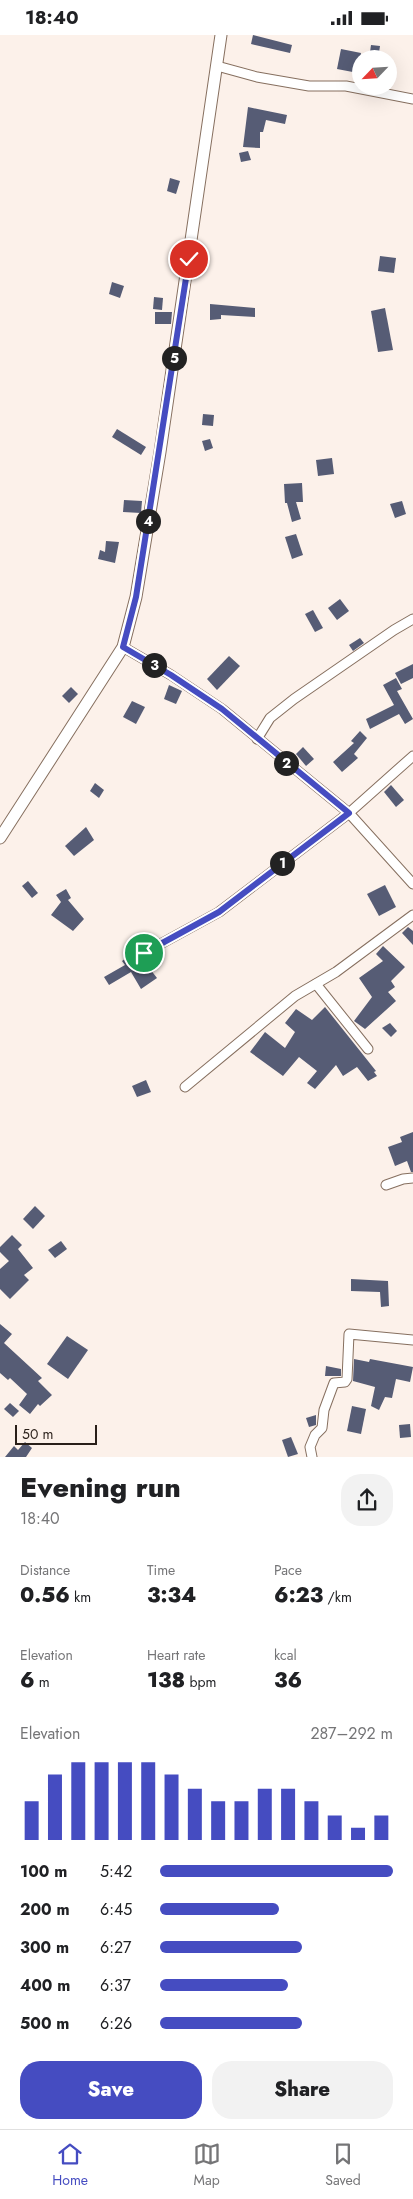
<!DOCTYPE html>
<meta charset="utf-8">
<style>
body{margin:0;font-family:Jost,sans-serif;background:#f2f2f2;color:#202124;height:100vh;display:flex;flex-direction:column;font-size:19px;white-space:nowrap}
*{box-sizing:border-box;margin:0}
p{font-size:16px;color:#757577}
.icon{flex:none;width:28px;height:28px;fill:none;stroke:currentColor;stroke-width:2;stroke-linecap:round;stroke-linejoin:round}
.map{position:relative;height:1422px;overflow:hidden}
.drawer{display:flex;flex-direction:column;background:#fff;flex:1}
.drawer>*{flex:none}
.needle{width:32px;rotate:245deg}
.tools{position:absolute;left:352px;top:15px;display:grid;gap:10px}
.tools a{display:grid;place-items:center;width:45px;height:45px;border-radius:50%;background:#fff;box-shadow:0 5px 20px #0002;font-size:25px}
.scale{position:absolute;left:15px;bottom:12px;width:82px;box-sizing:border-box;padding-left:5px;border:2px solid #291f19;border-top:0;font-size:14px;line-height:18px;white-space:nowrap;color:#291f19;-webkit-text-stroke:4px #fcf1ea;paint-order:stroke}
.pin{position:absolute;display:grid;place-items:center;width:42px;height:42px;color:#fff;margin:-21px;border:2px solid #fff;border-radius:50%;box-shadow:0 1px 5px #0007}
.km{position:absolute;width:25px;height:25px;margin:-12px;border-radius:50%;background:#222;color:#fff;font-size:14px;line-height:25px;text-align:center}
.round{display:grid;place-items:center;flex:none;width:52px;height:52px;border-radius:20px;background:#f2f2f2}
.headline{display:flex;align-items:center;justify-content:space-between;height:85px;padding:0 20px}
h1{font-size:28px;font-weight:800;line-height:38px}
.figures{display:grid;grid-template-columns:repeat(3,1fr);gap:8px;height:85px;padding:5px 20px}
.figures div{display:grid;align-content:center}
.figures b{font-size:21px;font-weight:800}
.figures small{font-size:14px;font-weight:400}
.figures p{font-size:14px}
.chart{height:140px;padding:10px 20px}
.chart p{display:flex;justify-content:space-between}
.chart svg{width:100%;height:90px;margin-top:5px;stroke:#454cc1;stroke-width:6}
.button{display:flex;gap:10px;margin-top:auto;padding:10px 20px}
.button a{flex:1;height:58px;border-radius:20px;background:#454cc1;color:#fff;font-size:20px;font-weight:800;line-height:58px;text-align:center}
.button a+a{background:#f2f2f2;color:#202124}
ul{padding:0 20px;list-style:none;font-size:16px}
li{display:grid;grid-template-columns:80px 60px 1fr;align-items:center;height:38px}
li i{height:12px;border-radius:6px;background:#454cc1}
.status{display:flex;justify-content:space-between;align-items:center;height:35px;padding:0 25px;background:#fff;direction:ltr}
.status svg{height:14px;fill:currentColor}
.menu{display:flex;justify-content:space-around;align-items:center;height:70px;border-top:1px solid #e0e0e0;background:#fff;font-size:14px;color:#757577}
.menu a{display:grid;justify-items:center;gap:2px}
.menu .current{color:#454cc1}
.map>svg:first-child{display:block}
.building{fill:#565c75}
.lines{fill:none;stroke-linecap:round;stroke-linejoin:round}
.minor-casing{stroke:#866f5f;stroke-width:11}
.tertiary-casing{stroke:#866f5f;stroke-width:13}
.minor{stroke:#fff;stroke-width:9}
.tertiary{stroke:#fff;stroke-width:11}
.route-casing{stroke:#fff;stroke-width:10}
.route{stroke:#454cc1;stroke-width:6}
</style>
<div class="status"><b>18:40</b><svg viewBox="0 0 49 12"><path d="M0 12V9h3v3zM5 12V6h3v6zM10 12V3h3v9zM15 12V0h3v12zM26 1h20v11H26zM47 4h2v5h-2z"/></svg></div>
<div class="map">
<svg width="413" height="1422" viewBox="0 0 413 1422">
<rect width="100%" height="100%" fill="#fcf1ea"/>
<g class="building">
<path d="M253,0L292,10L290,18L251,9Z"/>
<path d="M371,10L380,11L378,24H369Z"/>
<path d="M341,14L361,18L358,38L337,34Z"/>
<path d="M248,72L287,80L285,89L266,85L263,97H260V113L243,112Z"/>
<path d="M248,116L251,125L241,127L239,118Z"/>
<path d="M170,143L180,146L176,159L167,156Z"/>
<path d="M380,221L396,223L394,238L378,236Z"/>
<path d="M112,247L124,251L120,263L109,259Z"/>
<path d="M154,262L163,263L162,275L153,274Z"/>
<path d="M210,269L255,273V282L221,280V284L210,285Z"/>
<path d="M385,273L393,315L378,317L371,276Z"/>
<path d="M155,277H172L171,289H155Z"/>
<path d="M203,379L214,380L213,391L202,390Z"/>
<path d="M117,394L146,412L141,420L112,402Z"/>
<path d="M210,404L213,413L205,416L202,406Z"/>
<path d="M332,423L334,439L318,441L316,425Z"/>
<path d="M302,448L303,467H296L301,484L292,487L287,468H285L284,449Z"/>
<path d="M124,465L142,466L141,478L123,477Z"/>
<path d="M402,466L406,479L395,483L390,469Z"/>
<path d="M296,499L303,520L292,524L285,502Z"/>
<path d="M106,506L119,507L115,528L98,524L100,515L105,517Z"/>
<path d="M340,564L349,576L337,585L328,573Z"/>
<path d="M313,575L323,593L315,597L305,579Z"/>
<path d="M360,603L364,608L353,616L349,610Z"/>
<path d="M229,621L240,631L217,655L207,644Z"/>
<path d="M413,629V643L401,649L395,638Z"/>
<path d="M396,643L402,654L397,656L413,684L405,689L399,679L370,694L366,684L394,670L383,650Z"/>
<path d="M169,650L182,656L176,669L164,664Z"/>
<path d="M71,652L78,659L69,668L62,661Z"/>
<path d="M132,666L145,672L136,689L123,682Z"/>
<path d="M360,696L367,703L354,719L358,723L342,737L333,727L354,708L351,706Z"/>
<path d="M303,712L314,724L306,731L296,719Z"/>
<path d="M95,748L104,755L99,763L90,756Z"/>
<path d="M391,750L404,765L396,772L384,757Z"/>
<path d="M86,792L94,805L74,821L65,811Z"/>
<path d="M28,846L38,858L32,863L22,851Z"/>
<path d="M385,850L396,872L379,881L367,859Z"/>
<path d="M66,854L71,863L68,865L84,884L73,896L51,880L61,867L56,860Z"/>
<path d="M408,892L413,896V910L402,898Z"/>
<path d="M383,911L405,932L391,946L395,952L388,957L396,966L365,994L354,986L372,962L359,943L383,926L376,919Z"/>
<path d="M136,916L157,943L141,954L131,937L109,950L104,942L125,930L122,926Z"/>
<path d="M325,972L376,1036L374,1037L377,1041L368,1046L357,1032L343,1041L336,1030L315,1054L307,1048L317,1036L299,1022L283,1041L250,1017L265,997L285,1013L295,997L285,988L296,974L312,985Z"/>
<path d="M390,988L397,996L391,1002L382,993Z"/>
<path d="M146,1045L151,1057L137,1062L132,1051Z"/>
<path d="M413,1097V1137H411L407,1126L395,1131L388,1112L402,1107L400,1102Z"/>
<path d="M35,1171L45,1181L33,1194L23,1184Z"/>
<path d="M12,1200L22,1210L18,1214L33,1233L24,1240L29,1245L10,1264L0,1254V1234L9,1226L0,1217V1212Z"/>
<path d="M61,1206L67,1214L55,1223L48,1215Z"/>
<path d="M351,1244L388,1246L389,1271L381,1272L380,1257L351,1256Z"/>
<path d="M0,1289L12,1299L4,1308L42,1343L38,1346L52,1360L40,1371L38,1369L30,1379L19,1370L27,1359L10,1343L8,1345L0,1338Z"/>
<path d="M67,1301L88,1315L68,1344L47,1329Z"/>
<path d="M354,1324L369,1327L370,1324L413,1332L410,1347L396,1344L392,1363L385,1362L379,1375L371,1371L375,1352L353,1346Z"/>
<path d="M326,1331L341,1334V1341H325Z"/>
<path d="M10,1368L19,1376L13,1382L4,1374Z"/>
<path d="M352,1371L366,1374L361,1399L347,1396Z"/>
<path d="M316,1380V1390L309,1392L306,1383Z"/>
<path d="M410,1389L411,1402L400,1403L399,1390Z"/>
<path d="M291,1402L298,1419L288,1422L282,1405Z"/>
<path d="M25,1407L32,1413L26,1422H5L14,1411L18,1415Z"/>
</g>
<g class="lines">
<g class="minor-casing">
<g id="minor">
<path d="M217,31L257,42L309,51H346L413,64"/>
<path d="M123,612L171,640L222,674L349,778L413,849"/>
<path d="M257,704L270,683L294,664L394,595L413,584"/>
<path d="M144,918L219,877L349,778L413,721"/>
<path d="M316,949L368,1014"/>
<path d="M185,1052L295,961L336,937L413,880"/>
<path d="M386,1150L403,1144L413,1143"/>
<path d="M312,1422L310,1412L315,1400L322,1393L324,1375L334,1348L345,1347L347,1344L349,1299L413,1305"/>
</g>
</g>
<g class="tertiary-casing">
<path id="tertiary" d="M0,803L123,612L136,562L160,417L221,0"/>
</g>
<use href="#minor" class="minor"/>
<use href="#tertiary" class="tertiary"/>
</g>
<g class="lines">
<g class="route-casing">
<path id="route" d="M144,918L219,877L349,778L222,674L171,640L123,612L136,562L189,224"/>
</g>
<use href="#route" class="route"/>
</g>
</svg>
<div class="tools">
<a><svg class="needle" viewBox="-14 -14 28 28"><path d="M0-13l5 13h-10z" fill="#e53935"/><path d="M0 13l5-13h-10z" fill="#757577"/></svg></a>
</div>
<div class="scale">50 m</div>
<div class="pin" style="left:144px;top:918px;background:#1e9e55"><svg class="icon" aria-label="arrive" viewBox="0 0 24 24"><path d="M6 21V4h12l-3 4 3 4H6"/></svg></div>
<div class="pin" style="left:189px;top:224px;background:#d93025"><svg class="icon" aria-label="check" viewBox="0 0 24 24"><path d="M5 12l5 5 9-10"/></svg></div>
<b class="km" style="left:282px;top:828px">1</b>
<b class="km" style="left:286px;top:728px">2</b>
<b class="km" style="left:154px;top:630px">3</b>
<b class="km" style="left:148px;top:486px">4</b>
<b class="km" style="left:174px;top:323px">5</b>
</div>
<section class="drawer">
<div class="headline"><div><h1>Evening run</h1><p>18:40</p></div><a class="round"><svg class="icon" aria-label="share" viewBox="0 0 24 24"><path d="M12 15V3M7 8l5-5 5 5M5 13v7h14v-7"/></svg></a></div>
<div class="figures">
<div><p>Distance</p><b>0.56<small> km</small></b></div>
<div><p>Time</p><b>3:34</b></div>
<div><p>Pace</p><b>6:23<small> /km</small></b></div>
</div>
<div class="figures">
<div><p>Elevation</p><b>6<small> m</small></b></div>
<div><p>Heart rate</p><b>138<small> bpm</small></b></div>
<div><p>kcal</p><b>36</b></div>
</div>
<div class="chart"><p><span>Elevation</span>287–292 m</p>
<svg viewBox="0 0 160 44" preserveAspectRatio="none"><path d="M5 44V25M15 44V12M25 44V6M35 44V6M45 44V6M55 44V6M65 44V12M75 44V19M85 44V25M95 44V25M105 44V19M115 44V19M125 44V25M135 44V32M145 44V38M155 44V32"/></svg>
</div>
<ul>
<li><b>100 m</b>5:42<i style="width:100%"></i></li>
<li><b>200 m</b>6:45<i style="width:51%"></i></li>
<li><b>300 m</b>6:27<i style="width:61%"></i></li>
<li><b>400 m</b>6:37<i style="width:55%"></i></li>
<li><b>500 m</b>6:26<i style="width:61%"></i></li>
</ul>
<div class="button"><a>Save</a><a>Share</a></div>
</section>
<nav class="menu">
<a class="current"><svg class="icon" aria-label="home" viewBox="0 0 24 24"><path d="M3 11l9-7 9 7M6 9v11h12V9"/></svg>Home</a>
<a><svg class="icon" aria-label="map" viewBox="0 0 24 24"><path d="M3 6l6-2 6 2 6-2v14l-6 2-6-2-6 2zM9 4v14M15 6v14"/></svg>Map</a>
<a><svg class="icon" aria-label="saved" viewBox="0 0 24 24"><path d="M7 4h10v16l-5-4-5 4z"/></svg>Saved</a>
</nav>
